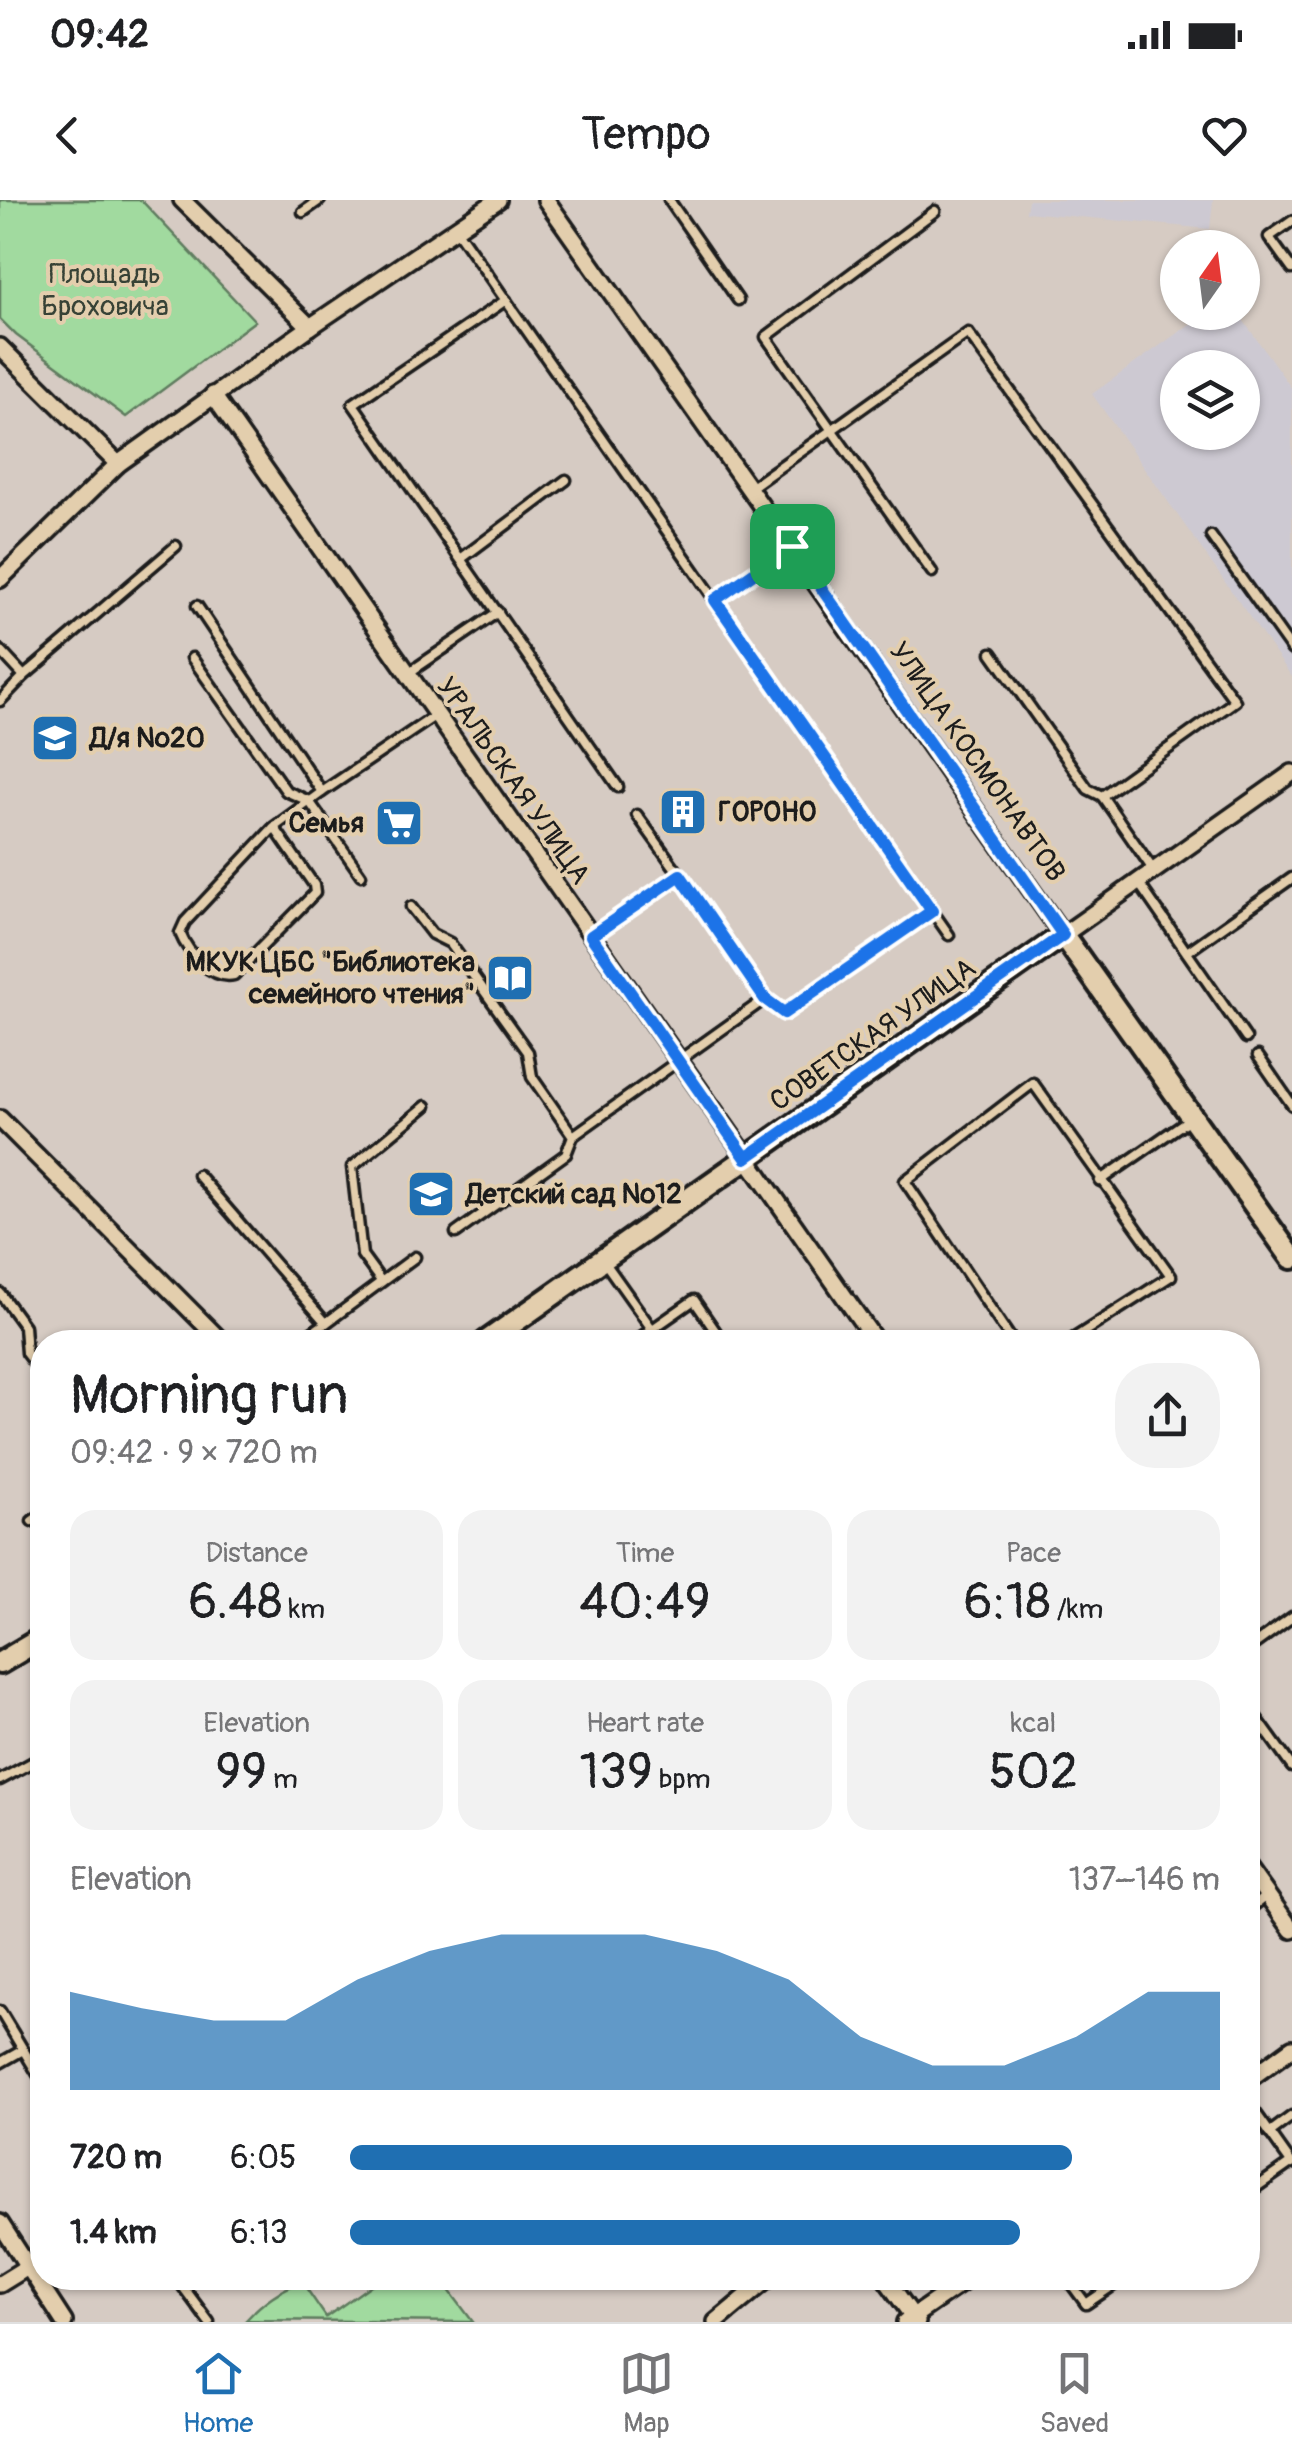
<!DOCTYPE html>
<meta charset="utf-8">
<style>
body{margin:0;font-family:Pangolin,sans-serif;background:#f2f2f2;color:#202124;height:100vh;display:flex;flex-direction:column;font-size:38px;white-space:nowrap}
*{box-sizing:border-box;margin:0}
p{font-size:32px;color:#757577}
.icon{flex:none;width:55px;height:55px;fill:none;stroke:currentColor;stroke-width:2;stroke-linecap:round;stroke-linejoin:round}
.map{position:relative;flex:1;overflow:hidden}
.details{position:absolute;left:30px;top:1130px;width:1230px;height:960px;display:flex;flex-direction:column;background:#fff;border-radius:40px;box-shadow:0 2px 8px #0004}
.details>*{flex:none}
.needle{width:65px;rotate:14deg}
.fabs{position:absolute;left:1160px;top:30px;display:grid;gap:20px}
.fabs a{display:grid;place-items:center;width:100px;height:100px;border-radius:50%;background:#fff;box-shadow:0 2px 8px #0004;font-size:50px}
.pin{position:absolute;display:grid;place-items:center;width:85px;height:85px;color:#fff;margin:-42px;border-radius:20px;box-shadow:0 5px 15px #0006}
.round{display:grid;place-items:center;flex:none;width:105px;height:105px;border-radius:40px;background:#f2f2f2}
.overview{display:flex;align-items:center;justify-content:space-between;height:170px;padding:0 40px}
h1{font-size:55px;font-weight:600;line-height:75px}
.figures{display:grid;grid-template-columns:repeat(3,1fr);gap:15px;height:170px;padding:10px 40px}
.figures div{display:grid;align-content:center;border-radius:25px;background:#f2f2f2;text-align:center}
.figures b{font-size:50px;font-weight:600}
.figures small{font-size:28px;font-weight:400}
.figures p{font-size:28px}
.chart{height:280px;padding:20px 40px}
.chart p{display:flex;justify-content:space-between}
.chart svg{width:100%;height:180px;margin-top:10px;fill:#1f6fb2;opacity:.7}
ul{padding:0 40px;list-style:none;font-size:32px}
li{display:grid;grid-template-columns:160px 120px 1fr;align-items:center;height:75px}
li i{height:25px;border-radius:12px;background:#1f6fb2}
.status{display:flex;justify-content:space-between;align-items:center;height:70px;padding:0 50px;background:#fff;direction:ltr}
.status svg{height:28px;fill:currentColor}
header{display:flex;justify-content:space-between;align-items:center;height:130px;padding:0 40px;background:#fff;font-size:45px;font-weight:600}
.tabs{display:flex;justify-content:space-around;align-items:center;height:140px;border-top:2px solid #e0e0e0;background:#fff;font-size:28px;color:#757577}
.tabs a{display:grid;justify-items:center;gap:5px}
.tabs .active{color:#1f6fb2}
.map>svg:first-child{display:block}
.built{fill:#cdc9d2;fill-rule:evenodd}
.green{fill:#a1da9f;stroke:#5e7b5e;stroke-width:2.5}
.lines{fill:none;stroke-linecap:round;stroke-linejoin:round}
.service-casing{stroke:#1c1c1c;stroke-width:15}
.minor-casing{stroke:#1c1c1c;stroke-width:22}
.tertiary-casing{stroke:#1c1c1c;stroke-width:28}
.service{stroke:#e3cead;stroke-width:8}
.minor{stroke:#e3cead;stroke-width:15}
.tertiary{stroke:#e3cead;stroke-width:20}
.route-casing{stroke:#fff;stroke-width:20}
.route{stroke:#1a73e8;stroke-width:12}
.labels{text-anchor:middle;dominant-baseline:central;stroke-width:8;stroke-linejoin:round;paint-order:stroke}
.park-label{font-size:28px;fill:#374236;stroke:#e3cead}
.poi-label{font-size:28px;font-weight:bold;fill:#1c1c1c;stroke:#e3cead;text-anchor:start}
.street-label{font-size:28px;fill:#1c1c1c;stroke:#e3cead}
</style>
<div class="status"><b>09:42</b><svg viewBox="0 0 49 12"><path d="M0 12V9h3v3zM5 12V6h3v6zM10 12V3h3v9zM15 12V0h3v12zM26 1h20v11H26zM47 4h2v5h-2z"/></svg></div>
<header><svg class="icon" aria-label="back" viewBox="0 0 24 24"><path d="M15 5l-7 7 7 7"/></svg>Tempo<svg class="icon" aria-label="heart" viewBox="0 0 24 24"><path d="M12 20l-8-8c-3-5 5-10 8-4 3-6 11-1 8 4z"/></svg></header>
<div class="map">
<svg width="1292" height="2122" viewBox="0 0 1292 2122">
<rect width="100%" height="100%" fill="#d6cbc3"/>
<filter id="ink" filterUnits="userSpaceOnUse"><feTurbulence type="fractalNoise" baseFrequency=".01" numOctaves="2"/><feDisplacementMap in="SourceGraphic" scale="20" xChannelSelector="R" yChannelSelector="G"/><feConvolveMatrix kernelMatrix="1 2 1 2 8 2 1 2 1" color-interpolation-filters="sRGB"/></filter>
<g filter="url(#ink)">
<g class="built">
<path d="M1028,0H1213L1210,29L1026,12Z"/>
<path d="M1207,112L1238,113L1292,189V477L1092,194ZM1178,168H1242V232H1178Z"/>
</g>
<g class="green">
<path d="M0,0H141L255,121L126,217L16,135L0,119Z"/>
<path d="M381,2078H440L473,2122L246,2120C261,2103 280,2089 302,2082L326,2117Z"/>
</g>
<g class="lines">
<g class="service-casing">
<g id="service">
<path d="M669,0L738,100"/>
<path d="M303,12L320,0"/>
<path d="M1292,21L1269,37L1292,69"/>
<path d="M456,29L949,735"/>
<path d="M506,100L353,204L618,587"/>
<path d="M750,288L968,133L1235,501L1102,596L1088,589L992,453"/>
<path d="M1211,336L1292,450"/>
<path d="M462,358L566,280"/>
<path d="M932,372L766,137L935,11"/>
<path d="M715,400L789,348"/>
<path d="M197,406L322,592L436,515"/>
<path d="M0,450L24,476"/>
<path d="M192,458L286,591L309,601L361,675"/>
<path d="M407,474L498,412"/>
<path d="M0,501L24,476L176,346"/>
<path d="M1102,596L1154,671"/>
<path d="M637,615L680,675"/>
<path d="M274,627L314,685L315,693L234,775C212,780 188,753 180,733L185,722L274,627L322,592"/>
<path d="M1138,682L1246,838"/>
<path d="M411,707L432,734L450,743L528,852L532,877L573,936L566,954L456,1033"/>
<path d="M592,736L680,675L765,799L784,813L931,711"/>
<path d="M1187,752L1292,678"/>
<path d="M1258,856L1292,905"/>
<path d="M573,936L765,799"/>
<path d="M198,975L326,1123L415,1057"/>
<path d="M1100,981L1191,918"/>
<path d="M603,1060L652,1129"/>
<path d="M381,1081L362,1055L352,967L426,906"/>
<path d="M0,1093L24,1126L26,1153L42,1174"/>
<path d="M298,1142L326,1123"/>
<path d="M634,1142L694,1100L723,1142"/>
<path d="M1013,1142L905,981L1033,883L1171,1076L1068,1142"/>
<path d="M32,1321L42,1314"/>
<path d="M1248,1449L1292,1417"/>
<path d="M1248,1506L1292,1567"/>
<path d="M0,1580L42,1557"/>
<path d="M1248,1710L1267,1695"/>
<path d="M0,1811L42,1881"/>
<path d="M0,1863L23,1850"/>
<path d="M1248,1902L1292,1964"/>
<path d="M1269,1933L1292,1916"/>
<path d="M1248,1993L1291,1963"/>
<path d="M1067,2078L1086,2104L1124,2078"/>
<path d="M178,2080L209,2122"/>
</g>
</g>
<g class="minor-casing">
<g id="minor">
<path d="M182,0L310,127"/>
<path d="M546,0L1063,735L1292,573"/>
<path d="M0,147L118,264"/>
<path d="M213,195L876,1142"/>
<path d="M0,379L118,264L310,127L498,0"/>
<path d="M0,919L222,1142"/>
<path d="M1248,1668L1292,1730"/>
<path d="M1248,1880L1292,1848"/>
<path d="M0,2023L64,2122"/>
<path d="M885,2078L917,2122"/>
<path d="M0,2084L42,2058"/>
<path d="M716,2122L769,2078"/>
<path d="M905,2122L969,2078"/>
</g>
</g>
<g class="tertiary-casing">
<g id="tertiary">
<path d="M486,1142L1063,735L1292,1058"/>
<path d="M0,1463L42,1438"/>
</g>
</g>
<use href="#service" class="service"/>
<use href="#minor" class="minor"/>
<use href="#tertiary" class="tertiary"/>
</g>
</g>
<g class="lines" filter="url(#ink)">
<g class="route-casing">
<path id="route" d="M792,346L1063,735L746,958L591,736L680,675L765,799L784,813L932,711L715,400Z"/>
</g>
<use href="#route" class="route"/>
</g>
<defs>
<g id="school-square" transform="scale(2.5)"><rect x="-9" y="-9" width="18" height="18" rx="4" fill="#1f6fb2" stroke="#e3cead"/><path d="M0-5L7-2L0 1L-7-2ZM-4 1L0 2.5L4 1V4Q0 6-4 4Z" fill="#fff"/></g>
<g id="building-square" transform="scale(2.5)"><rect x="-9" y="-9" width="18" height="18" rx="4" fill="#1f6fb2" stroke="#e3cead"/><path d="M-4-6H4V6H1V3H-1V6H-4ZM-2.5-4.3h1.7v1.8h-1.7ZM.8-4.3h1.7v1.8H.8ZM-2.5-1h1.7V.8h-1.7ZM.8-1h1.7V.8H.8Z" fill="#fff"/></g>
<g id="supermarket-square" transform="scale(2.5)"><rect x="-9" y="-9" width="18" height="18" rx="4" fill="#1f6fb2" stroke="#e3cead"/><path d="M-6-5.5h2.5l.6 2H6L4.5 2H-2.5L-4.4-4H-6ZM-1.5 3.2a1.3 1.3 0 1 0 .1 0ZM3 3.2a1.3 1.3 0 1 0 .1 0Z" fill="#fff"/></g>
<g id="library-square" transform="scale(2.5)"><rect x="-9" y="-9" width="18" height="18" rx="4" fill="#1f6fb2" stroke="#e3cead"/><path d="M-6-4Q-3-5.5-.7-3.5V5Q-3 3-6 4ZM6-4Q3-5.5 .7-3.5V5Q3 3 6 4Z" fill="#fff"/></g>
</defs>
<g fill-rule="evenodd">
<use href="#school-square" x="55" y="538"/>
<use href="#building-square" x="683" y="612"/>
<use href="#supermarket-square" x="399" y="623"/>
<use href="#library-square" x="510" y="778"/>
<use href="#school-square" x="431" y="994"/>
</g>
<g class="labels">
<g class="park-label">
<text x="105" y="74">Площадь<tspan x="105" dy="32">Броховича</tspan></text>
</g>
<g class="poi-label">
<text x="90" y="538">Д/я №20</text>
<text x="718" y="612">ГОРОНО</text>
<text x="364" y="623" text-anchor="end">Семья</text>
<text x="475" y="762" text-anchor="end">МКУК ЦБС "Библиотека<tspan x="475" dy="32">семейного чтения"</tspan></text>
<text x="466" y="994">Детский сад №12</text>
</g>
<g class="street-label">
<text transform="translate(977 562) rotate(55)">УЛИЦА КОСМОНАВТОВ</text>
<text transform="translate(513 581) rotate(55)">УРАЛЬСКАЯ УЛИЦА</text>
<text transform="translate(873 835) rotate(-35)">СОВЕТСКАЯ УЛИЦА</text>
</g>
</g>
</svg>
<div class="fabs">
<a><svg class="needle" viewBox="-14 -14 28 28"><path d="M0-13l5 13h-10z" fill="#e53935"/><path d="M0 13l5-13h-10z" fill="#757577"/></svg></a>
<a><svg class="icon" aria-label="layers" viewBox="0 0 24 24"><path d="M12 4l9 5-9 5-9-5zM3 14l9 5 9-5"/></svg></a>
</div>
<div class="pin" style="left:792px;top:346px;background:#1e9e55"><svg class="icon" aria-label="arrive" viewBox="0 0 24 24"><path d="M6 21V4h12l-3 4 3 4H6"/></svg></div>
<section class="details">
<div class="overview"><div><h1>Morning run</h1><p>09:42 · 9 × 720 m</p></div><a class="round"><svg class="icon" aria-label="share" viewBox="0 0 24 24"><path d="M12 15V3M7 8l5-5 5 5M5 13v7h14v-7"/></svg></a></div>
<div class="figures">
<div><p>Distance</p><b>6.48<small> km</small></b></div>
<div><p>Time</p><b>40:49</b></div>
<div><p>Pace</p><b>6:18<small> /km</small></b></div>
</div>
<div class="figures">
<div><p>Elevation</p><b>99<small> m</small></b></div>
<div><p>Heart rate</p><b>139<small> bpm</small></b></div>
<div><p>kcal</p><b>502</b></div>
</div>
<div class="chart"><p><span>Elevation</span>137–146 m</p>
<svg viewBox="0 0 160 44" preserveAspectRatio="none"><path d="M0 44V20L10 24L20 27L30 27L40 17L50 10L60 6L70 6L80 6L90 10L100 17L110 31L120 38L130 38L140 31L150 20L160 20V44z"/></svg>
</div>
<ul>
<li><b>720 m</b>6:05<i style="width:83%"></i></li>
<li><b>1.4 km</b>6:13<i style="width:77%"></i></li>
</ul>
</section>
</div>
<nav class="tabs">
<a class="active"><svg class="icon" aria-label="home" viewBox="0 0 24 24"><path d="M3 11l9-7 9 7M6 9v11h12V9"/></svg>Home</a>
<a><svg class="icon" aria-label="map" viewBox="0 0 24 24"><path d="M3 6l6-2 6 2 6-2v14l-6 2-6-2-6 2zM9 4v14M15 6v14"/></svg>Map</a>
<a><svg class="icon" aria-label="saved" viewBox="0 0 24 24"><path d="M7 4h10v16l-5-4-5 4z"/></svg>Saved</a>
</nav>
